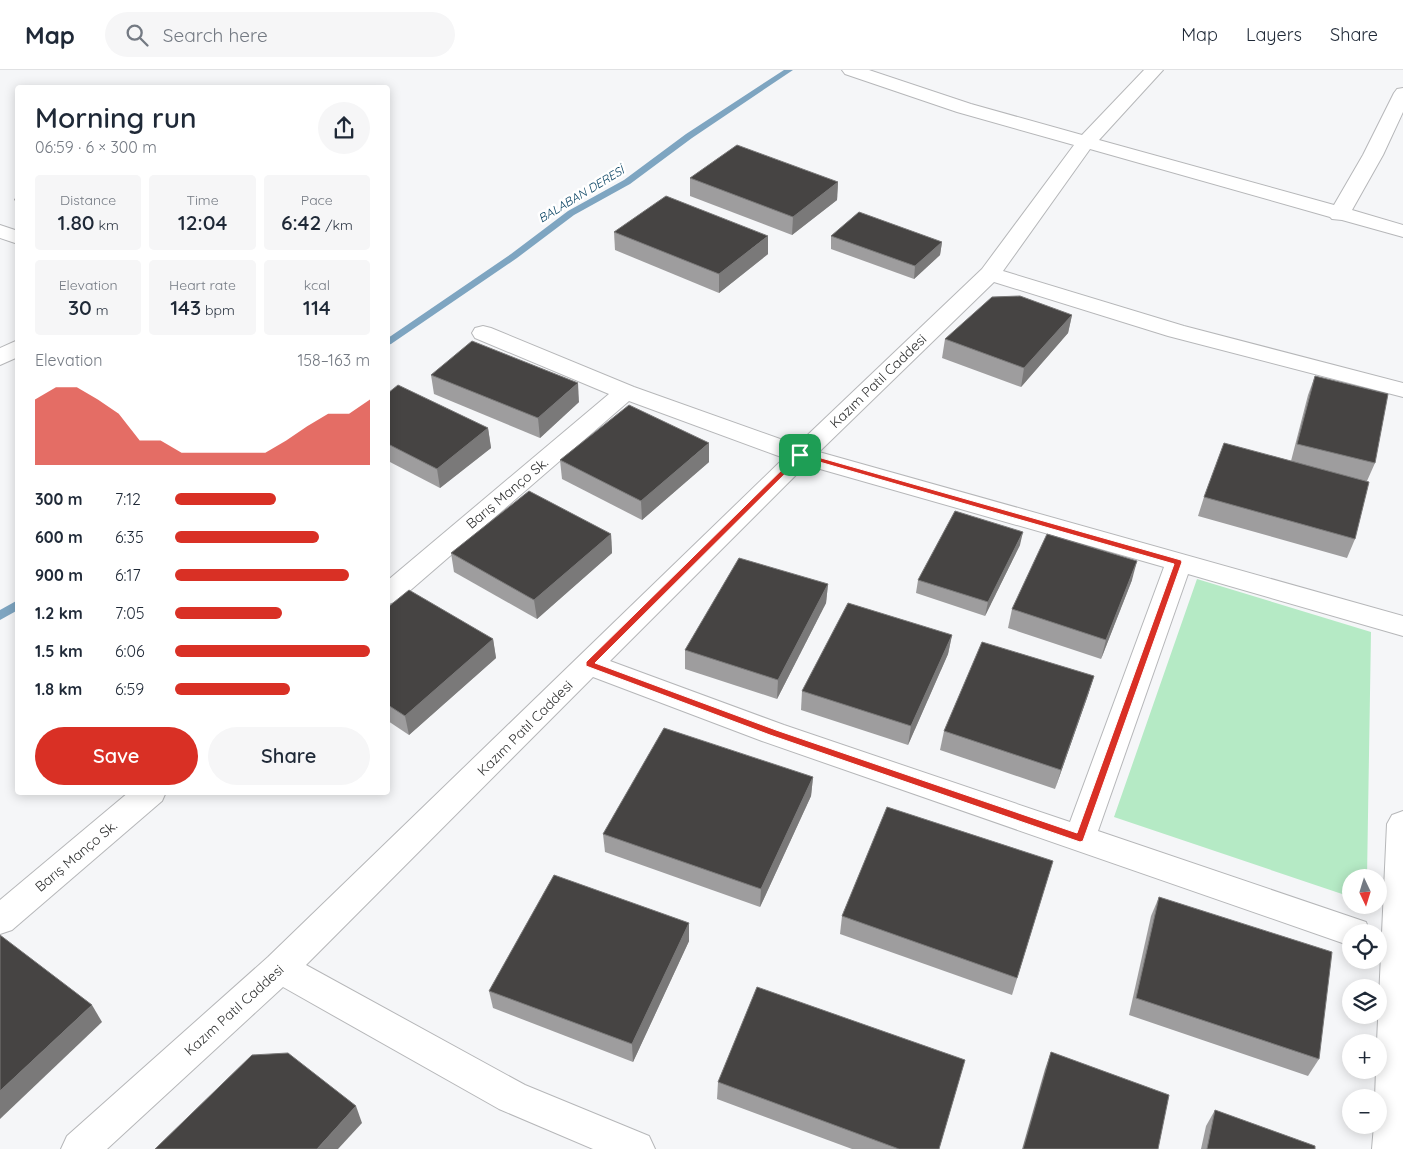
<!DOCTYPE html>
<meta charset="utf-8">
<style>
body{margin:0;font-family:Quicksand,sans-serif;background:#f6f6f7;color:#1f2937;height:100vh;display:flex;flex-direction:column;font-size:19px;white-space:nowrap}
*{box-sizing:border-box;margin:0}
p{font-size:16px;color:#747a83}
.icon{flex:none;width:28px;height:28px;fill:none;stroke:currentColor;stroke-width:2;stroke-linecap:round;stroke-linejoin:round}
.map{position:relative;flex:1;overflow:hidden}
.details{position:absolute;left:15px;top:15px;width:375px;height:710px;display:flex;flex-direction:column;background:#fff;border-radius:5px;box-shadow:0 2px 12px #0003}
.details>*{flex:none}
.needle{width:32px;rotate:176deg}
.tools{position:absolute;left:1342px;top:799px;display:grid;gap:10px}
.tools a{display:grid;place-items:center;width:45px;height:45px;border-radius:50%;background:#fff;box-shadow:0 2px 12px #0003;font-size:25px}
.pin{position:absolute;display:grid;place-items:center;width:42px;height:42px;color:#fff;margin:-21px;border-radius:10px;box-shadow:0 2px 8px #0006}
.round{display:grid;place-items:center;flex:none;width:52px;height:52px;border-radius:26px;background:#f6f6f7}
.summary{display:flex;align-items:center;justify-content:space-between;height:85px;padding:0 20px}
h1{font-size:28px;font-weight:600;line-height:38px}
.figures{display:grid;grid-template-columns:repeat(3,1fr);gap:8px;height:85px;padding:5px 20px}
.figures div{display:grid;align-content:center;border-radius:5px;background:#f6f6f7;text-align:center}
.figures b{font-size:21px;font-weight:600}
.figures small{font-size:14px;font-weight:400}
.figures p{font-size:14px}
.chart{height:140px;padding:10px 20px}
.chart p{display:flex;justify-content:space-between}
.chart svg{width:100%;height:90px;margin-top:5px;fill:#d93025;opacity:.7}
.button{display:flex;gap:10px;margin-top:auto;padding:10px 20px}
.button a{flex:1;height:58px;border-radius:30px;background:#d93025;color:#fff;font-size:20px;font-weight:600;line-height:58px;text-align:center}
.button a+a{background:#f6f6f7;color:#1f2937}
ul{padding:0 20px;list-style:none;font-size:16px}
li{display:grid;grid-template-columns:80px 60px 1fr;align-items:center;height:38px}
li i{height:12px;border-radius:6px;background:#d93025}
header{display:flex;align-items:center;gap:30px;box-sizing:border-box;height:70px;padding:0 25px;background:#fff;border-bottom:1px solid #e0e1e3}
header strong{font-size:24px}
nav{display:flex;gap:28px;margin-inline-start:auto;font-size:18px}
.search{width:350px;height:45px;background:#f6f6f7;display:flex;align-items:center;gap:12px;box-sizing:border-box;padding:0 18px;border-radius:28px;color:#747a83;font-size:19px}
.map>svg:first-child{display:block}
.green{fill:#b5eac5}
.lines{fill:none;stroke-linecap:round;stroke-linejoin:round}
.stream{fill:#7ea5c1;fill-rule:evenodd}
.street-casing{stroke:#b6b7b9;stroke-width:2}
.street{fill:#fff;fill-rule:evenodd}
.wall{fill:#9e9d9e}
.shaded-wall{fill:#7a7979}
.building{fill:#464443;stroke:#7a7979}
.route{fill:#d93025;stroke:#fff;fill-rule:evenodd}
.labels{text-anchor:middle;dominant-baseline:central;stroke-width:5;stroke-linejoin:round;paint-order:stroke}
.far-water-label{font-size:12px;font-style:italic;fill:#074161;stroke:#fff}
.street-label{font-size:14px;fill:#303131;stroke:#fff}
</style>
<header>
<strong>Map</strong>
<div class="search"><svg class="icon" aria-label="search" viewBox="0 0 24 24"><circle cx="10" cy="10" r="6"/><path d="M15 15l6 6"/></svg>Search here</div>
<nav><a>Map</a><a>Layers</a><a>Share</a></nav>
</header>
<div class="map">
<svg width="1403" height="1079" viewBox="0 0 1403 1079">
<rect width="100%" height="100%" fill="#f5f6f8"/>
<path class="green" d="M1197,509L1371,562L1367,807L1351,808V827L1114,747Z"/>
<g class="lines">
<g class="stream">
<path d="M784,0H793L692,68L630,114L574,145L517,188L391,274L388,275V268L511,184L568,141L624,110L686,64Z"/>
<path d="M18,530V540L0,550V540Z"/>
</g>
<g class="street-casing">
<g id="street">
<path d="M842,0H869L971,34L1082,65L1144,0H1163L1099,70L1334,135L1363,85L1394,23L1397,19L1403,18V42L1383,85L1352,140L1403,155V167L1342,150L1332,149L1330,147L1090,79L1003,201L1184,256L1403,313V327L1168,266L994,212L819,382L1403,546V566L1188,504L1098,761L1366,852L1370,862H1351V876L762,671L593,607L306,895L525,1015L649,1066L655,1079H593L499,1039L283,917L107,1079H61L67,1066L268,887L784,388L629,331L398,531L388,534V510L609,324L475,268L472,263L475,258L483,256L491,258L634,317L797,375L982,199L1074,75L957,42L845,4ZM806,395L1164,497L1070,752L784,655L610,591Z"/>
<path d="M0,155L18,161V174L0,168Z"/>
<path d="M18,270V287L0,295V278Z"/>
<path d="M129,722H166L162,731L12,860L0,864V830Z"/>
<path d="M1403,741V1079H1372L1374,1055H1379V1028H1375L1376,1000H1379L1377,972L1387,754L1392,745Z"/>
</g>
</g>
<use href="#street" class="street"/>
</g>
<g class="wall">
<path d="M690,108L838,112L837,130L792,165L690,126Z"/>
<path d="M18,127V138L14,129Z"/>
<path d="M614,162L768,184L719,223L615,180Z"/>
<path d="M831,166L942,172L940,185L914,209L831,179Z"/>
<path d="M1072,245L1068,263L1021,317L942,288L945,269Z"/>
<path d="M431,305L579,332L540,368L434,324Z"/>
<path d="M1315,306L1375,393L1367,411L1355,469L1347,488L1198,446L1204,427L1291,391L1308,325Z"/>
<path d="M388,323L488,358L491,378L440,418L388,391Z"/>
<path d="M560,390L709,392L642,450L562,409Z"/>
<path d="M611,464L612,483L537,549L454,502L451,483Z"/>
<path d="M1020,475L985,546L916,523L918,510Z"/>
<path d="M1132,510L1101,589L1008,558L1012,539Z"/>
<path d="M828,514L826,533L777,629L685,599V580Z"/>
<path d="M388,537L493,569L496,588L409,665L388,651Z"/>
<path d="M952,565L948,584L908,675L801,640L802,621Z"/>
<path d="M1094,606L1088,625L1055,719L940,680L944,661Z"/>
<path d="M813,707L811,726L760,837L605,782L603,764Z"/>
<path d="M1053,791L1012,925L840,864L842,846Z"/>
<path d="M1159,827L1319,989L1308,1006L1129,945L1151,846Z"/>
<path d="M689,853V871L633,992L493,938L489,921Z"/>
<path d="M1051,982L1158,1079H1022L1045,999Z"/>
<path d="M960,1007L939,1079H852L717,1029L718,1012Z"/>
<path d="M1215,1040L1315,1079H1201L1206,1056Z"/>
</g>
<g class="shaded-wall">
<path d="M838,112L837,130L792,165L793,147Z"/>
<path d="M768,166V184L719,223V204Z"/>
<path d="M942,172L940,185L914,209L915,196Z"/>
<path d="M1072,245L1068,263L1021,317L1024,298Z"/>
<path d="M578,313L579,332L540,368L538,348Z"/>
<path d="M488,358L491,378L440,418L437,399Z"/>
<path d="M709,373V392L642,450L641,431Z"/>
<path d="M1023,462L1020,475L985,546L988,532Z"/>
<path d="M611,464L612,483L537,549L534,530Z"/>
<path d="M1137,491L1132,510L1101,589L1106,570Z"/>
<path d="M828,514L826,533L777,629L778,610Z"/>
<path d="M952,565L948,584L908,675L911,656Z"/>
<path d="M493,569L496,588L409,665L405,646Z"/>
<path d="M1094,606L1088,625L1055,719L1061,700Z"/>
<path d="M813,707L811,726L760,837L761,819Z"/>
<path d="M689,853V871L633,992L632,974Z"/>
<path d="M92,935L102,952L0,1049V1021Z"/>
<path d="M356,1036L362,1053L338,1079H317Z"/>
</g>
<g class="building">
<path d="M737,75L838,112L793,147L690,108Z"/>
<path d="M666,126L768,166L719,204L614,162Z"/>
<path d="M859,142L942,172L915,196L831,166Z"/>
<path d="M1020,226L1072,245L1024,298L945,269L992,227Z"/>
<path d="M472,271L578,313L538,348L431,305Z"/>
<path d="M1315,306L1388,324L1375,393L1297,374Z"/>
<path d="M398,315L488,358L437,399L388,374V323Z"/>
<path d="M629,335L709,373L641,431L560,390Z"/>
<path d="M1224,373L1369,412L1355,469L1204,427Z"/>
<path d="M529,421L611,464L534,530L451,483Z"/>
<path d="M955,441L1023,462L988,532L918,510Z"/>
<path d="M1047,464L1137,491L1106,570L1012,539Z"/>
<path d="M739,488L828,514L778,610L685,580Z"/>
<path d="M409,520L493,569L405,646L388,635V537Z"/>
<path d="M848,533L952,565L911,656L802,621Z"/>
<path d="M982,572L1094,606L1061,700L944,661Z"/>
<path d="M664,658L813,707L761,819L603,764Z"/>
<path d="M887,737L1053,791L1017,908L842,846Z"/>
<path d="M554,805L689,853L632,974L489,921Z"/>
<path d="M1159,827L1332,882L1319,989L1136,928Z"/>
<path d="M0,865L92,935L0,1021Z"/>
<path d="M757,917L965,990L939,1079H899L718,1012Z"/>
<path d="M1051,982L1169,1025L1158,1079H1023Z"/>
<path d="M288,983L356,1036L317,1079H155L252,985Z"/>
<path d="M1215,1040L1315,1076V1079H1207Z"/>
</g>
<path class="route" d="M800,382L1181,490L1182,492L1083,771L1080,772L770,665L586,596V592ZM802,387L1174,494L1077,763L776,660L595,593Z"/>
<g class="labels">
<g class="far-water-label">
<text transform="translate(581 124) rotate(-31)">BALABAN DERESİ</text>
</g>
<g class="street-label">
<text transform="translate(878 311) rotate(-44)">Kazım Patıl Caddesi</text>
<text transform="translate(507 423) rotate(-40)">Barış Manço Sk.</text>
<text transform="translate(525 658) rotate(-45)">Kazım Patıl Caddesi</text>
<text transform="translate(76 786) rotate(-40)">Barış Manço Sk.</text>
<text transform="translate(234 940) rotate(-42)">Kazım Patıl Caddesi</text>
</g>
</g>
</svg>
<div class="tools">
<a><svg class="needle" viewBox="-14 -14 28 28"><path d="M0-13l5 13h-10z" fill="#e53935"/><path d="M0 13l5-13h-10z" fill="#747a83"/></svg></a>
<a><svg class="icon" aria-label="locate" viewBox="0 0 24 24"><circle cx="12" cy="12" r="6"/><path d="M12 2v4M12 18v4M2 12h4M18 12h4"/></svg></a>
<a><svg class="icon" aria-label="layers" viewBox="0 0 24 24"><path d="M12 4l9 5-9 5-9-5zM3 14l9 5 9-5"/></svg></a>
<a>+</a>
<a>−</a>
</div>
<div class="pin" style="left:800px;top:385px;background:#1e9e55"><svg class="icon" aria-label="arrive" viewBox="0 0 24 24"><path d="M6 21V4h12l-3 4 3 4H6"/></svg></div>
<section class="details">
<div class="summary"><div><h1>Morning run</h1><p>06:59 · 6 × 300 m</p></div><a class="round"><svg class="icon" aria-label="share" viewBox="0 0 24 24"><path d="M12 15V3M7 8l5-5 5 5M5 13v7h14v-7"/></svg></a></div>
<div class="figures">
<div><p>Distance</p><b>1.80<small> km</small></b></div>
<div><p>Time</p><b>12:04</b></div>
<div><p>Pace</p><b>6:42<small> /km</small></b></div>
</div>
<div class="figures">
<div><p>Elevation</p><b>30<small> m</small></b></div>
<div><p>Heart rate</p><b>143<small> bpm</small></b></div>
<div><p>kcal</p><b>114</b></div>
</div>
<div class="chart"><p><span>Elevation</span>158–163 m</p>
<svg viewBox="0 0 160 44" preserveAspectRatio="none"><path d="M0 44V12L10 6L20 6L30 12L40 19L50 32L60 32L70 38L80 38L90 38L100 38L110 38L120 32L130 25L140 19L150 19L160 12V44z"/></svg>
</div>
<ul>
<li><b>300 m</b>7:12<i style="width:52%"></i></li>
<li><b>600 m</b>6:35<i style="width:74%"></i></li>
<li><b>900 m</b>6:17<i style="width:89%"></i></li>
<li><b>1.2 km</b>7:05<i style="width:55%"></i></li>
<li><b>1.5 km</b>6:06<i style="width:100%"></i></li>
<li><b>1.8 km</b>6:59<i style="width:59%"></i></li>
</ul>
<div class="button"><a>Save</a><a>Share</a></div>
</section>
</div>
